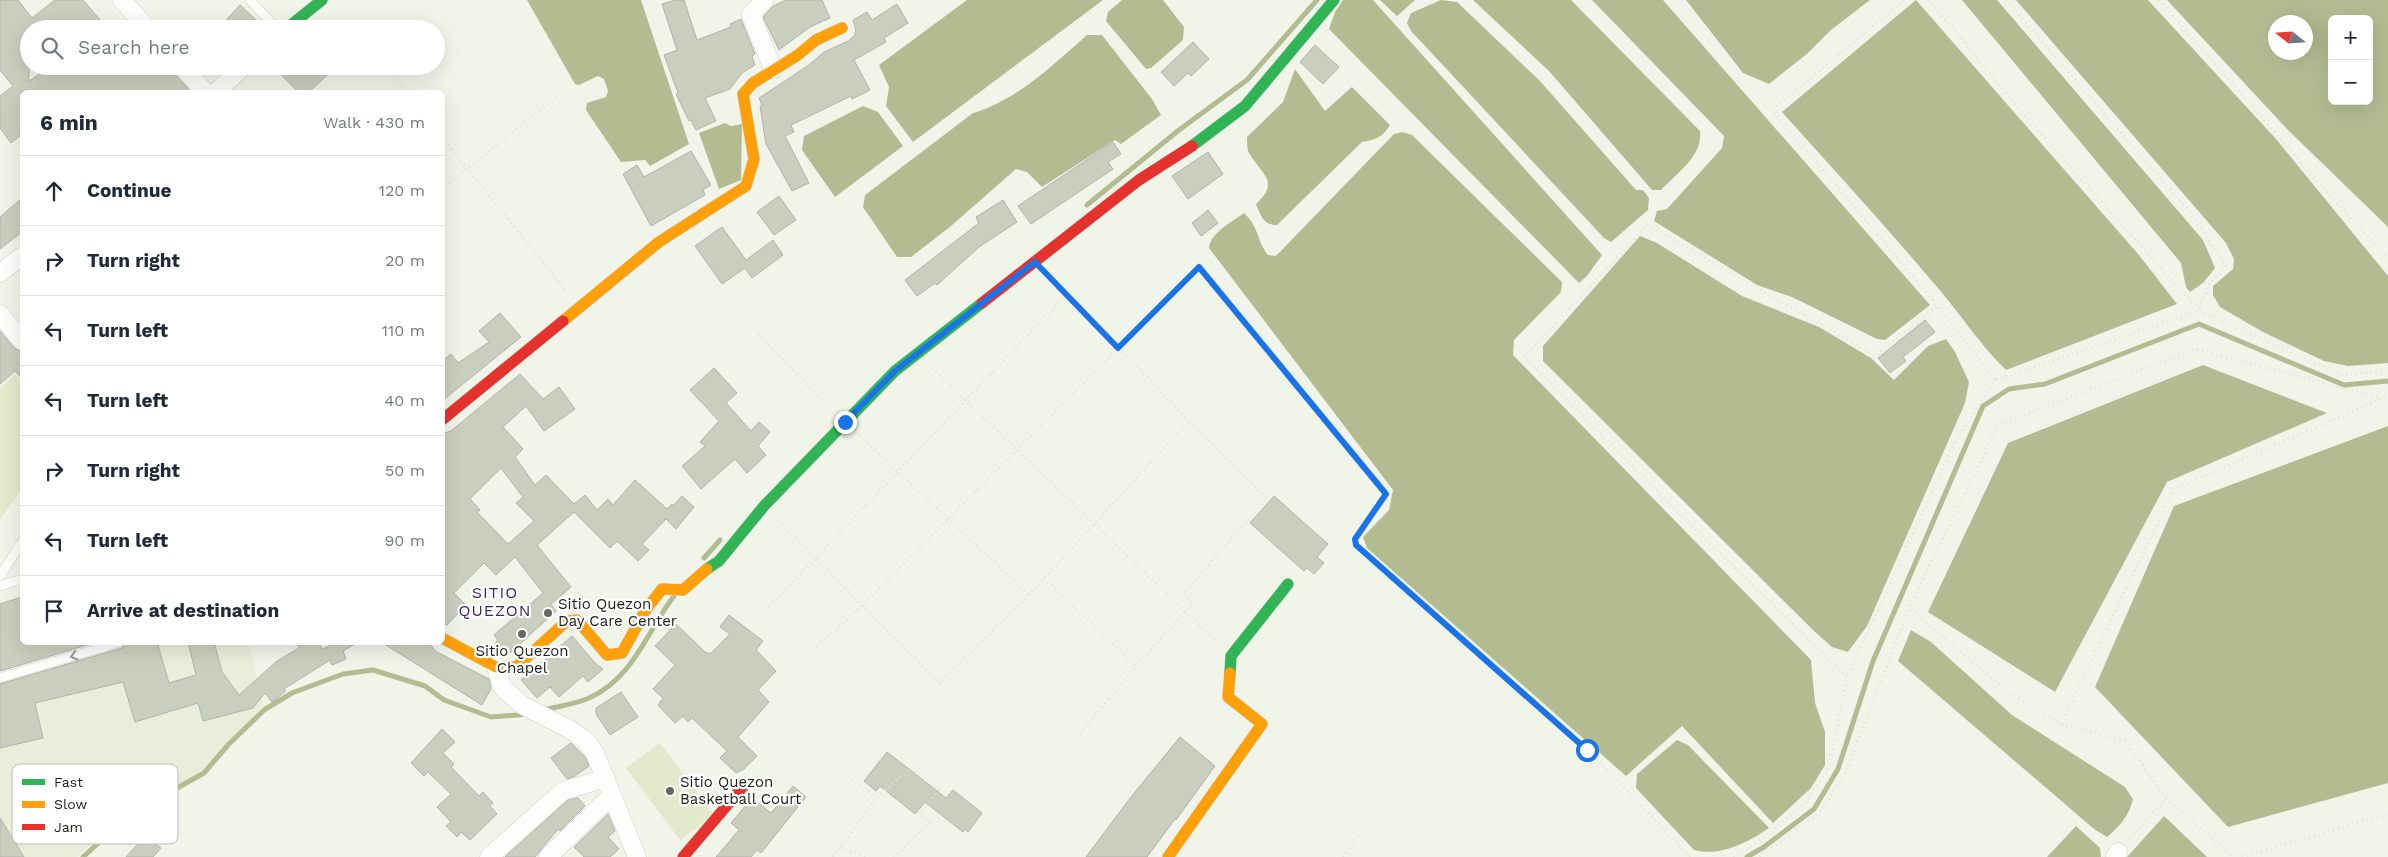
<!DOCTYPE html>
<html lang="en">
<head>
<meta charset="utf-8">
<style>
  body { margin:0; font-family:"Work Sans",sans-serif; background:#f6f6f7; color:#1f2937 }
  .controls { position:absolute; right:15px; top:15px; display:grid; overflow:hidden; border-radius:8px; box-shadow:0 5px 20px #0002 }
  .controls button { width:45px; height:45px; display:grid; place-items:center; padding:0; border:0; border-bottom:1px solid #e0e1e3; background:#fff; color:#1f2937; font:25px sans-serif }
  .compass { position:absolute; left:2268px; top:15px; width:45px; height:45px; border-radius:50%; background:#fff; box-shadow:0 5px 20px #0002; rotate:287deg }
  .stop { position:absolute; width:15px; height:15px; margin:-11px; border:4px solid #1a73e8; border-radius:50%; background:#fff }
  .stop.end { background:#1a73e8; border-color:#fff; box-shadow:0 1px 5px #0008 }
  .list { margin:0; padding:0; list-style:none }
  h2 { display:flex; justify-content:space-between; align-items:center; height:65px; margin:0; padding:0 20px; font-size:21px }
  h2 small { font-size:16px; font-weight:400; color:#747a83 }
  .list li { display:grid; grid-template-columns:32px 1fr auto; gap:15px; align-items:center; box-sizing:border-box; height:70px; padding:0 20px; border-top:1px solid #e0e1e3 }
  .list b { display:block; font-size:19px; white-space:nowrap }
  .list em { font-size:16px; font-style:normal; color:#747a83 }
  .icon { flex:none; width:28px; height:28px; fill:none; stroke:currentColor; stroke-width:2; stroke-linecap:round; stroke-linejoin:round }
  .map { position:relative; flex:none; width:2388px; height:857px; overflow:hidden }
  .search { position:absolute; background:#fff; box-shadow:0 5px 20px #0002; left:20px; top:20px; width:425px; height:55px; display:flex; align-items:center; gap:12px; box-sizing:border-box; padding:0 18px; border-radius:28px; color:#747a83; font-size:19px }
  .panel { position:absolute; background:#fff; box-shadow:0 5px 20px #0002; left:20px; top:90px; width:425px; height:555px; border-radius:8px }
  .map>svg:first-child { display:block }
  .built { fill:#e9edd9 }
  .green { fill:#e3eacc }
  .water { fill:#b3bc91; fill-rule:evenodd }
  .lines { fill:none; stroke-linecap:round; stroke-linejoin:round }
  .stream { stroke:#b3bc91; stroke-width:5 }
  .building { fill:#cacebe; stroke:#b1b3ab; fill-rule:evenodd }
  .lane-casing { stroke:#ced1c8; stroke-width:10 }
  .street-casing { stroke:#ced1c8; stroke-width:19 }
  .fast-casing { stroke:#ced1c8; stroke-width:12 }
  .slow-casing { stroke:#ced1c8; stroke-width:12 }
  .jam-casing { stroke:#ced1c8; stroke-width:12 }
  .path { stroke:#e2e2df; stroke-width:3; stroke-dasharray:1 4; stroke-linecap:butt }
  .lane { stroke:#fdfdfc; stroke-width:9 }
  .street { stroke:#fdfdfc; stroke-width:18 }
  .fast { stroke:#30b455; stroke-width:11 }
  .slow { stroke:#ff9f0a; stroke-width:11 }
  .jam { stroke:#e5322d; stroke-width:11 }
  .oneway { stroke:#989995 }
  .route { stroke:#1a73e8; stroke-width:6 }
  .poi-dot { fill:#676960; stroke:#fff; stroke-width:2 }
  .labels { text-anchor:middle; stroke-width:4.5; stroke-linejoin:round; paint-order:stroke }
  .poi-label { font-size:15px; fill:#1c1e17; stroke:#fff; text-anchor:start }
  .neighbourhood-label { font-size:16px; letter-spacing:1px; fill:#3d2762; stroke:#fff }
  .key { fill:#fff; stroke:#bbbcb9; stroke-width:1 }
  .key-label { font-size:14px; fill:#1c1e17 }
</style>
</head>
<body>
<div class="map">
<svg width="2388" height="857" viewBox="0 0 2388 857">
  <rect width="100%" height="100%" fill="#f1f4e9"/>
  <path class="built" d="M139,643H249L263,705L203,770L149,805L118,819L77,857H0V683Z"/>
  <path class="green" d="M15,374L22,382V488L0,520V389Z
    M660,743L714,815L680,840L626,768Z"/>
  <path class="water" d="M527,0H641L689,144L650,166L645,160L621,162L586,110L587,103L606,97L608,91L604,79L598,76L579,85L575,84Z
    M967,0H1103L913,142L886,106L889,87L879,65Z
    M1122,0H1163L1184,27L1183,40L1151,68L1146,69L1106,21L1108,12Z
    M1343,0H1373L1602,255L1587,276L1579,283L1329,29L1335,12Z
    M1380,0H1415L1397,16Z
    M1441,0L1457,2L1540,81L1636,190H1643L1649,198L1648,210L1611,242L1604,238L1411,31L1407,23L1411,13Z
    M1473,0H1571L1700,131C1703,156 1677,173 1661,190H1652L1549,71Z
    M1592,0H1663L1930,305L1885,340L1877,339L1792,297L1757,285L1654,221L1657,211L1667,209L1722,148L1724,136Z
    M1686,0H1870L1831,30L1808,53L1769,84L1743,73Z
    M1916,0L2139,255L2177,304L2006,370C1978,343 1957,309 1931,280C1883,223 1832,168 1782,112Z
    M1962,0H1997L2203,240L2215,268L2203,283L2190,292L2186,287L2181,263Z
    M2016,0H2148L2276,139L2388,276V363L2348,366L2324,361L2263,332L2220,307L2213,295V286L2233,269L2234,259L2226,243Z
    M2167,0H2388V227L2288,130ZM2332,19H2369V101H2332ZM2276,22H2306V52H2276Z
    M1087,35H1102L1152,99L1161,115L1121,144L1115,140L1042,187L1027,172L1016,169L951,226L911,257H897L863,207L865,195L973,113C1017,100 1053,65 1087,35Z
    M1295,69L1325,111L1352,87L1390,125C1383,137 1375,140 1362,142L1277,225C1263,225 1261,216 1256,204C1281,181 1261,174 1249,153C1247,149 1247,142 1247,137L1283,102Z
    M863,106L878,112L903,146L835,197L802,150L804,136Z
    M725,123L731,126L742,124L741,180L719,189L699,133Z
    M1402,132L1412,135L1562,282L1561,292L1514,340L1513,355L1811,660L1815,703L1825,732V765L1811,788L1773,823L1682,726L1626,776L1367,548L1363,537L1389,510L1393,490L1209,248C1210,233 1232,222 1244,213C1260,228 1256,240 1268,255L1276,256L1394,134Z
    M1640,236L1657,243L1742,296L1819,327L1871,358L1894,380L1928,346L1946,339L1955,352L1969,382L1965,403L1867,626L1848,652L1832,647L1814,631L1543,361V346Z
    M2203,365L2327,413L2167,482L2055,692L1928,612L2008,443Z
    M2388,426V783L2228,827L2095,687L2174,506Z
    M1911,630L1931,642L2012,715L2125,787L2133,799C2129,816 2120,826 2107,837L2094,829L1898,661Z
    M1677,740L1688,745L1769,828C1747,843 1720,857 1694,850L1636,788L1637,774Z
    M2164,816L2207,857H2127Z
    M2076,826L2100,848L2101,857H2047Z"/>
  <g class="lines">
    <path class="stream" d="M1087,205L1179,130L1247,80L1317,0
      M704,558L720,540
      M544,710C559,706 576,704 589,698C633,679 647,631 674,596
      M83,857L119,824L151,809L179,787L204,773L228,745L264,710L292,693L343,674L373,670L425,686L444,700L491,717L529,714
      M1747,857L1764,847L1814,809L1838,769L1873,661L1983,406L2009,389L2045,384L2199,324L2344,385L2388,381"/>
  </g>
  <path class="building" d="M0,0H18L32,18L55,0H83L101,21L92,29H29V81L52,66H172L174,73L191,92H22V134L11,143L0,128V96L13,86L0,70Z
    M675,0H684L697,40L731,27L730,24L741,19L755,54L752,56L755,65L742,73L730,89L705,98L716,121L696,130L691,120L689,121L676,94L678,93L664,55L677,50L662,4Z
    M786,0H822L830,18L810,27L779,50L763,17L773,6Z
    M897,4L908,23L884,38L886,42L854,60L870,90L852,99L851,96L791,125L794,132L785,136L809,183L792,191L766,144L760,106L762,105L759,98L806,67L824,52L848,41L854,36L856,30L853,20L867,12L872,20Z
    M240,5L256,20L265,29H218Z
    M1193,42L1209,59L1191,76L1188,73L1174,86L1161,72Z
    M1315,45L1339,67L1323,84L1300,62Z
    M273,66H337L309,92H298Z
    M1113,142L1121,154L1108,162L1113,169L1031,224L1018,206Z
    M691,151L711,185L703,190L705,195L651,226L623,174L637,165L644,177Z
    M1208,152L1223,174L1188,199L1172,176Z
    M779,196L796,220L774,235L757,212Z
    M22,198V232L0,249V217Z
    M1003,200L1017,222L979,247L937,285L935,283L917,296L905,280L979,223L976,217Z
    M1208,210L1218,223L1201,236L1192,223Z
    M722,227L746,260L773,240L783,255L752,278L745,268L722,284L695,246Z
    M500,313L521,337L442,401V361L451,354L458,363L489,342L479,331Z
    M1925,320L1935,332L1903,357L1906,361L1890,373L1878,358Z
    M0,331L14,348L22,351V378L15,371L0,384Z
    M714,368L737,393L726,403L751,431L759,422L770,432L758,446L766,455L747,473L735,459L701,489L682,466L705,446L700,442L719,421L690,390Z
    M520,374L543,399L559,387L575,409L544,431L526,406L503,427L523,449L515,457L535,485L546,475L574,504L585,495L597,510L608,499L613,505L635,480L667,509L672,504L673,506L682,496L694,507L676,529L666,519L642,544L649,550L638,561L617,541L610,548L574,512L537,545L571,587L551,604L556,611L510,653H500L495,648V643L498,640L494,635L543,593L515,557L496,575L484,563L454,593L466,605L447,625L442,624V434L451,431ZM501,468L523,497L516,503L534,521L508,544L477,512L480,510L470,499Z
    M1274,496L1328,544L1317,557L1324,563L1314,574L1307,568L1304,571L1250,523Z
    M22,597V642H97L0,671V604Z
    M729,615L763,641L756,650L776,671L758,690L769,702L738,737L757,756L744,769L736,773L720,758L727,751L692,718L688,722L683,716L675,723L658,705L663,698L653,689L675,665L655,646L676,624L705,652L710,654L730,634L720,627Z
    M572,636L596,664L603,669L588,682L583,676L559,697L550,687L537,698L521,680Z
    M126,642H157L169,683L196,675L188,642H214L222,672L239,695L277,661L299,648L296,642H319L322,649L339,642L357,643L343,651L346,659L332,665L330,660L284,689L286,691L272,702L265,693L253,708L203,721L198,703L135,722L123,682L35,703L43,738L0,748V684L122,648Z
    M381,642H429L435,651L489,679L491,689L482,705Z
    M621,692L638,717L610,735L596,714V708Z
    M442,729L455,742L443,753L454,764L451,767L479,796L483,792L493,803L490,806L497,814L470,840L461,832L457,837L446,826L451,822L437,807L451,794L428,772L424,776L411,763Z
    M1180,737L1215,766L1176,820L1175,819L1147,857H1086L1131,797Z
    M571,743L585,757L589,766L575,776L567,779L551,758Z
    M887,752L946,798L953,790L982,813L968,832L965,829L963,832L925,802L915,814L880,786L876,791L864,781Z
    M793,786L806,797L761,853L757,850L751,857H716L739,830L731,823L752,798L771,813Z
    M578,798L585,806L560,831L558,829L535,857H505L568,800Z
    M608,814L615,831L608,837L619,849L610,857H584L574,847Z
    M0,818L24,857H0Z
    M146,835L161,848L153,857H126Z"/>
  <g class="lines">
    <g class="lane-casing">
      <path id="lane" d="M250,0L277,29
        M0,576L22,542
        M0,586L22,579
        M0,678L120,642"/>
    </g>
    <g class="street-casing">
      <path id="street" d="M122,0L148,29
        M764,0L751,15L773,69
        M182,66L205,92
        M216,92L244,66
        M0,273L22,256
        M0,314L22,341
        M496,667L502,687L522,705L569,729L584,739L594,751L637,857
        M489,857L563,791L606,778
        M548,857L612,795
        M2115,857L2118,852"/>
    </g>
    <g class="fast-casing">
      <path id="fast" d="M286,29L322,0
        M1192,146L1245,106L1334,0
        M707,569L719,561L764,506L895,371L982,303
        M1230,673L1231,656L1288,584"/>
    </g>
    <g class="slow-casing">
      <path id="slow" d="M563,321L659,242L746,186L754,159L743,94L753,83L798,55L816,40L842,28
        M442,638L496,667H516L567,621L577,620L607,655L622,653L645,611L662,589L683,590L707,569
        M1168,857L1262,724L1228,697L1230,673"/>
    </g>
    <g class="jam-casing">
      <path id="jam" d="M982,303L1139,180L1192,146
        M442,420L563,321
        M683,857L746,783"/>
    </g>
    <path class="path" d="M1904,0L1772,110L1938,306
      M1929,0L2025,116L2199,311L1995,380
      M2006,0L2189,211L2226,266L2207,287L2199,311L2345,376L2388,369
      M2159,0L2325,190L2388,258
      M391,73L407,92
      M442,137L567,292
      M442,189L563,92
      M1050,276L1189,421
      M758,334L823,401
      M932,368L1216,641
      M860,436L1029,595
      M778,520L939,683L943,685
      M1044,578L1136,666L1079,735
      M769,607L1067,294
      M813,650L863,605L1199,267L1386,494L1355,539L1356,545L1587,749L1690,857
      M939,683L1029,595L1189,421L1267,498L1183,594L1193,603L1136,666
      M2061,724L2174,489L2388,396
      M2166,798L2125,741L2061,724L2008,692L1909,608L1998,425L2196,349L2381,398
      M874,801L910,768L939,790L919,814L930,822L894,857
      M2130,839L2166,798L2233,857
      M841,847L867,857
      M833,857L874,801L871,794L849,778
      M1343,857L1360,833
      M1734,857L1766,836L1804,804L1828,770L1847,677L1682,516L1524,357L1648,225L1875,356L1938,306L1995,380L1954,444L1847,677
      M1760,857L1819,813L1846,772L1909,608
      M2242,857L2388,814"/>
    <use href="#lane" class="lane"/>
    <use href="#street" class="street"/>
    <use href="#fast" class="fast"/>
    <use href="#slow" class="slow"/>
    <use href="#jam" class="jam"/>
  </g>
  <defs><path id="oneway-chevron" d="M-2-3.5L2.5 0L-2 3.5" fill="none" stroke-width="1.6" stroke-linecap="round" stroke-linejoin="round" transform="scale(1.25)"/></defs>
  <use class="oneway" href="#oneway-chevron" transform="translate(74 656) rotate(164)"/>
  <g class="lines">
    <path class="route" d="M845,422L895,371L1035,262L1118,348L1199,267L1386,494L1355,539L1356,545L1587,750"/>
  </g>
  <g class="poi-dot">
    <circle cx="548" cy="613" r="5"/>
    <circle cx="522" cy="634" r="5"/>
    <circle cx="670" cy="791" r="5"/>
  </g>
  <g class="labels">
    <g class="poi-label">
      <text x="558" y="609">Sitio Quezon<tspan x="558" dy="17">Day Care Center</tspan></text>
      <text x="522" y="656" text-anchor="middle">Sitio Quezon<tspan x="522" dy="17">Chapel</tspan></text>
      <text x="680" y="787">Sitio Quezon<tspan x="680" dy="17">Basketball Court</tspan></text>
    </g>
    <g class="neighbourhood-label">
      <text x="495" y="598">SITIO<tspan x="495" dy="18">QUEZON</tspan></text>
    </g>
  </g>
  <rect x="12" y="764" width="166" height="80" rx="8" class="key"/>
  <rect x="22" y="779" width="23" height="6" fill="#30b455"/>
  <rect x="22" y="801" width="23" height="7" fill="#ff9f0a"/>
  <rect x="22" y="824" width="23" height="6" fill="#e5322d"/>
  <g class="key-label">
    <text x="54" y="787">Fast</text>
    <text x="54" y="809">Slow</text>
    <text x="54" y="832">Jam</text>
  </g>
</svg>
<div class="controls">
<button>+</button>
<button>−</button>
</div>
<svg class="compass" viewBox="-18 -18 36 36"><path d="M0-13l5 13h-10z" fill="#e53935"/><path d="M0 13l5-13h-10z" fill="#747a83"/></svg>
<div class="stop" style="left:1587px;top:750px"></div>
<div class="stop end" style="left:845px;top:422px"></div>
<div class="search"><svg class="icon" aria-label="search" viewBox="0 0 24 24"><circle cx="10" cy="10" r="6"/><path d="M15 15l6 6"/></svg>Search here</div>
<section class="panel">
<h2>6 min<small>Walk · 430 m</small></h2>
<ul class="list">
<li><svg class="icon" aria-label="ahead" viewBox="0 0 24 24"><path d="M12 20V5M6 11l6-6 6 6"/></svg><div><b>Continue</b></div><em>120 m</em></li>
<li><svg class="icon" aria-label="right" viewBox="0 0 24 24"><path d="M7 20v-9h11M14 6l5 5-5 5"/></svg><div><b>Turn right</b></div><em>20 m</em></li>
<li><svg class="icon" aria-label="left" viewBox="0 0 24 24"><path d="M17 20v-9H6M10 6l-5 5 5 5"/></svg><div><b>Turn left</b></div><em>110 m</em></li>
<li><svg class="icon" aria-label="left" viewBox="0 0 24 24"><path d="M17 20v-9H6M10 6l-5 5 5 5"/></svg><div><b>Turn left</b></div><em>40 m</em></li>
<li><svg class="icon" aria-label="right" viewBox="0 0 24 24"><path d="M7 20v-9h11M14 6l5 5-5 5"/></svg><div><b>Turn right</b></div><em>50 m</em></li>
<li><svg class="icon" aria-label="left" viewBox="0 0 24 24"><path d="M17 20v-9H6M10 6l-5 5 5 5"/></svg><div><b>Turn left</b></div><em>90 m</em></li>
<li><svg class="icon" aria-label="arrive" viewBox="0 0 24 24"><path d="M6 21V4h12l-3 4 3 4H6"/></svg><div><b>Arrive at destination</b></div></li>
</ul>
</section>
</div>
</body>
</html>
